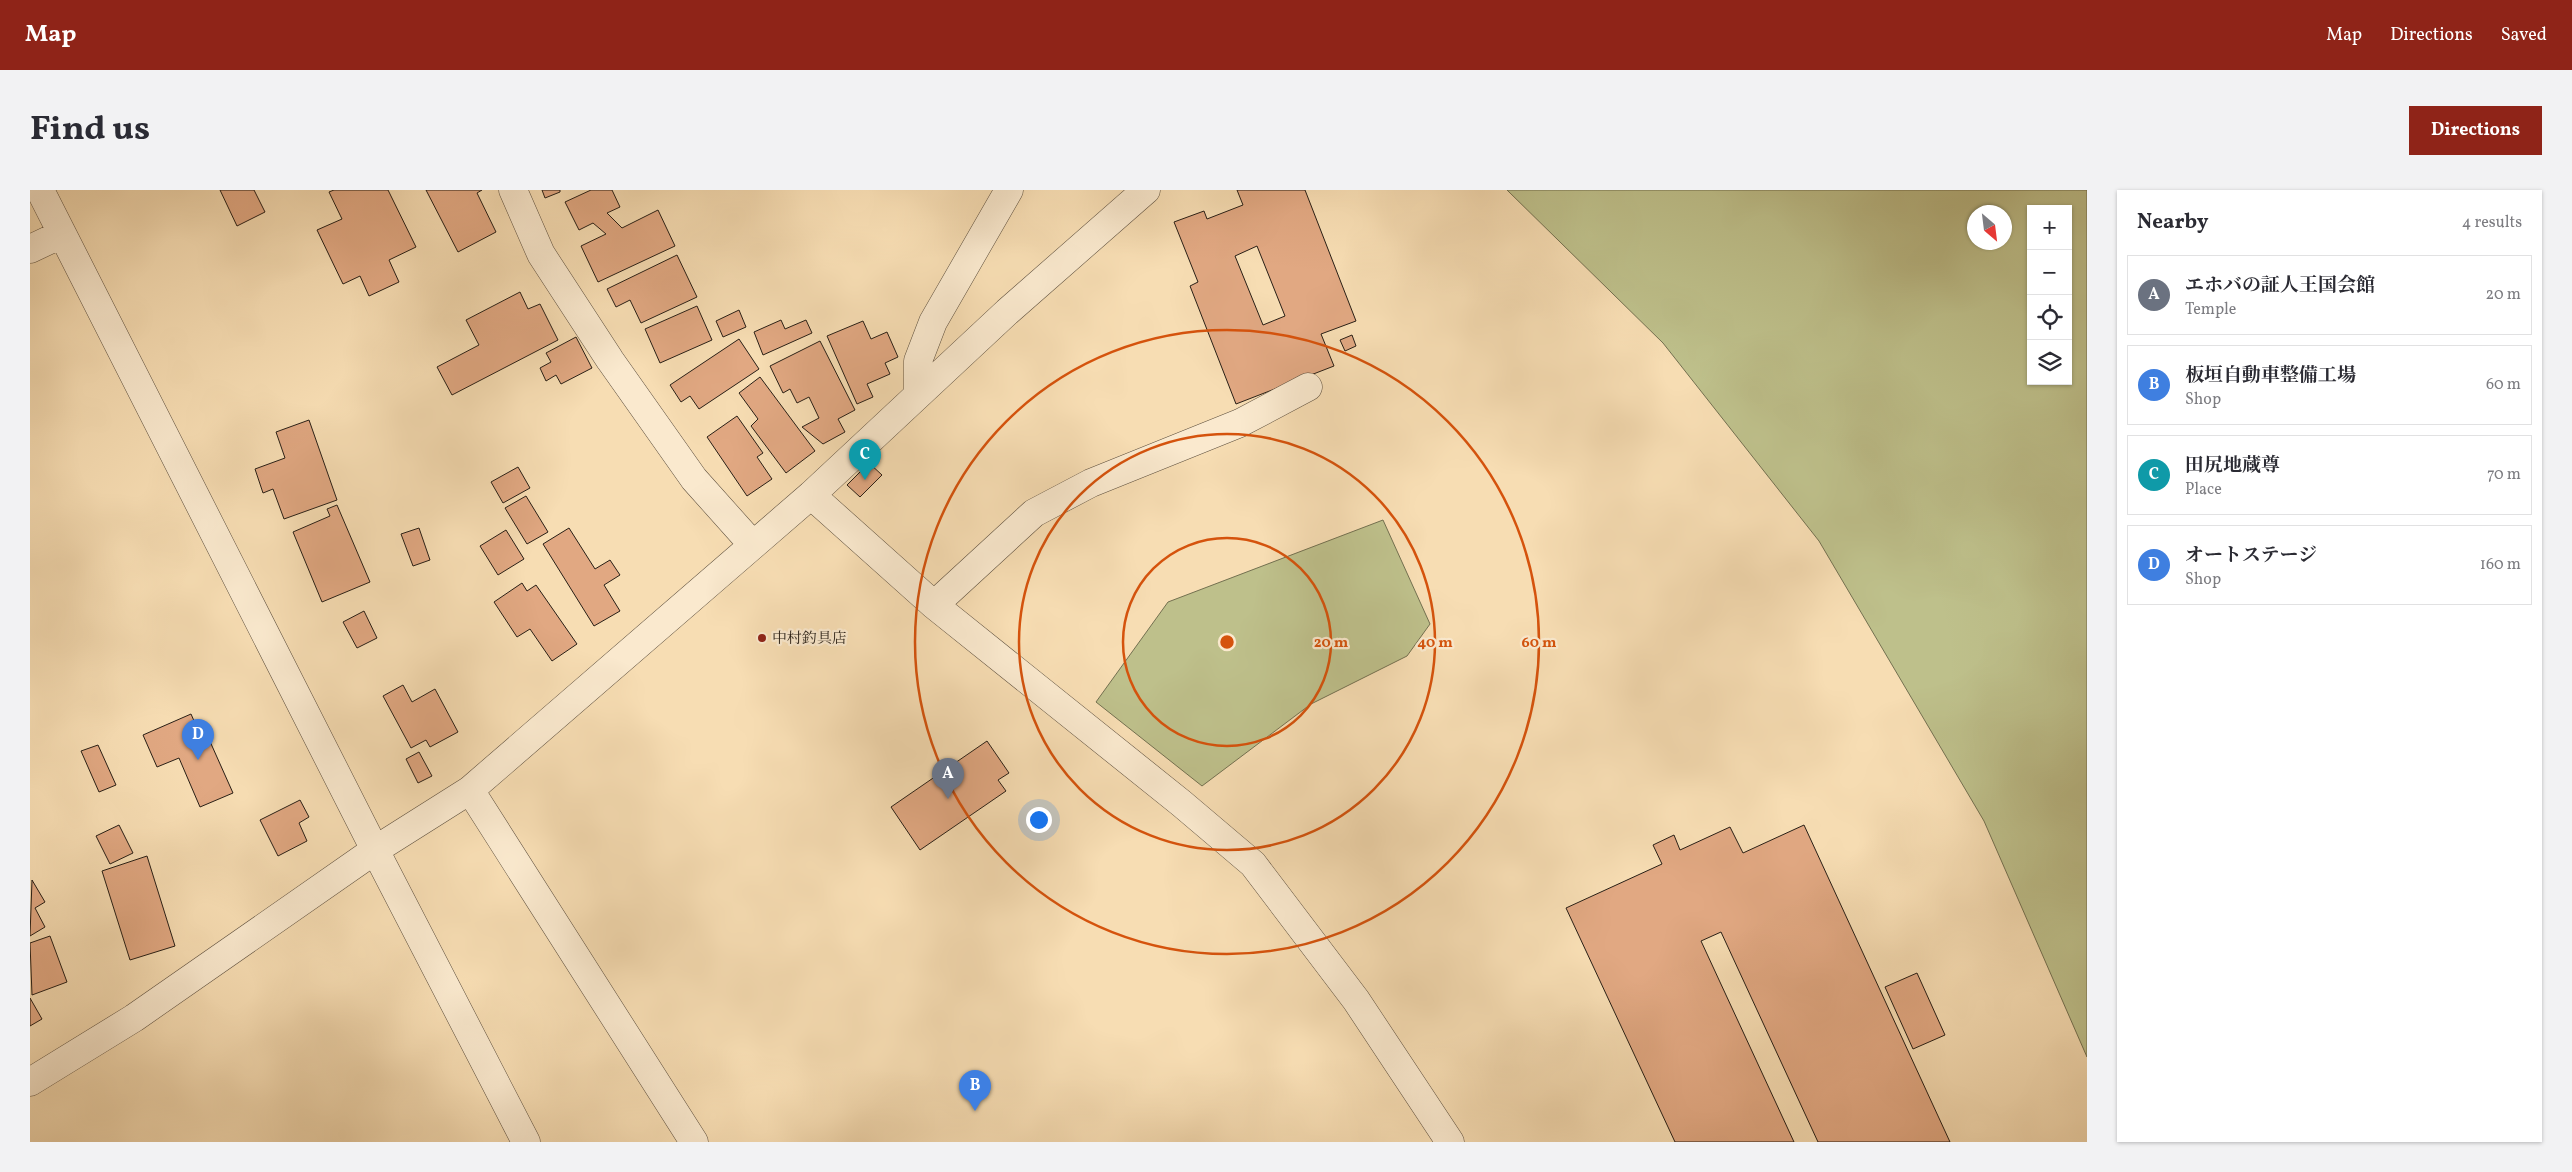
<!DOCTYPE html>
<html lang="en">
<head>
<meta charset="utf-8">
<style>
  body { margin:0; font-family:Vollkorn,"Noto Serif JP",serif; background:#f2f2f3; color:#2b2b33 }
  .controls { position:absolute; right:15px; top:15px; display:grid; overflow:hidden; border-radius:0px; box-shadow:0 1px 4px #0004 }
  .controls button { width:45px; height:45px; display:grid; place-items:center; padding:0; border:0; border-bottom:1px solid #e1e1e2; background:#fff; color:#2b2b33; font:25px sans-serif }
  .compass { position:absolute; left:1937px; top:15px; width:45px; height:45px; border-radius:50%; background:#fff; box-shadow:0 1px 4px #0004; rotate:152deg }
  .you { position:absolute; left:1008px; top:629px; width:18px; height:18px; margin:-12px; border:4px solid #fff; border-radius:50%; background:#1a73e8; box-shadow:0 0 0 8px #1a73e833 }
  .badge { display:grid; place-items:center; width:32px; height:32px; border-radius:50%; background:#8f2418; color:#fff; font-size:16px; font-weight:700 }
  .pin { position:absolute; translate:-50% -41px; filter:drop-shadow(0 1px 2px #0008) }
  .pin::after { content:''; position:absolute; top:26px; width:18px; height:15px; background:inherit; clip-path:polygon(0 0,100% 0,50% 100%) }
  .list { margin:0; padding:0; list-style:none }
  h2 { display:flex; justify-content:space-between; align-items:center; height:65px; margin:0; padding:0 20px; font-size:21px }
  h2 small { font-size:16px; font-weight:400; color:#7c7c81 }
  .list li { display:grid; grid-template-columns:32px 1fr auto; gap:15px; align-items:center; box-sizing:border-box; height:80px; margin:0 10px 10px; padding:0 10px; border:1px solid #e1e1e2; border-radius:0px }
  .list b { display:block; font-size:19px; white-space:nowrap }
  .list p { margin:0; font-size:16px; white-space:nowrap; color:#7c7c81 }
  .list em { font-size:16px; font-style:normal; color:#7c7c81 }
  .icon { flex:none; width:28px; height:28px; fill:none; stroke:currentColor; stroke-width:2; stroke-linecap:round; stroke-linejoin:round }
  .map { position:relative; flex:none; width:2057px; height:952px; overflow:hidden; border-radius:0px }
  header { display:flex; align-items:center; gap:30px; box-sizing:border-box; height:70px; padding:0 25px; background:#8f2418; color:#fff }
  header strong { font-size:24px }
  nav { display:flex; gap:28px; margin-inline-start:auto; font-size:18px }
  .intro { display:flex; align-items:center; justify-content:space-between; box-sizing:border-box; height:120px; padding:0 30px }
  h1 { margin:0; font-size:35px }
  .button { padding:12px 22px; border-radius:0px; background:#8f2418; color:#fff; font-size:18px; font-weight:700 }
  main { display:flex; gap:30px; padding:0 30px }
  aside { flex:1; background:#fff; border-radius:0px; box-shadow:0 1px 4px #0004 }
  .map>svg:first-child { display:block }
  .green { fill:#bec08b; stroke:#737050; fill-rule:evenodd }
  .building { fill:#e1a882; stroke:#281f16; fill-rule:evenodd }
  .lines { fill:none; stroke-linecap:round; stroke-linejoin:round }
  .minor-casing { stroke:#5c4e3d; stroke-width:29 }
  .minor { stroke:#fae9ce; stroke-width:28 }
  .ring { fill:none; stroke:#d5530d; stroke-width:2.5 }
  .poi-dot { fill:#8f2418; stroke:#fae9ce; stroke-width:2 }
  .labels { text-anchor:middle; stroke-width:4.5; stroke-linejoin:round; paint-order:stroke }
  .poi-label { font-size:15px; fill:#281f16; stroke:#fae9ce; text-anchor:start }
  .centre { fill:#d5530d; stroke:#fae9ce; stroke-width:2.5 }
  .ring-label { font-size:15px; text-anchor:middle; font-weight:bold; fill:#d5530d; stroke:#fae9ce; stroke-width:4.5; stroke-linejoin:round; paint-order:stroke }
</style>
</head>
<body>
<header>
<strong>Map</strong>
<nav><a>Map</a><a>Directions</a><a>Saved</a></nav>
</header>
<div class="intro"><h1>Find us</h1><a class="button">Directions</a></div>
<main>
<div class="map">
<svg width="2057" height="952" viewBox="0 0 2057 952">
  <rect width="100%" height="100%" fill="#f7ddb3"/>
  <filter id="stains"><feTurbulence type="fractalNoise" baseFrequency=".004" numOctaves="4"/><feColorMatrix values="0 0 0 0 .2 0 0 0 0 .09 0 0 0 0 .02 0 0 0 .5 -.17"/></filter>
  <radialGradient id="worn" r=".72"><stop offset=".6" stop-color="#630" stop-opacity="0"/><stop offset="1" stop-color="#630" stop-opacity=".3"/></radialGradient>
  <path class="green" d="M1477,0H2057V867L1954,631L1789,351L1633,153ZM2001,19H2038V191H2001ZM1944,22H1974V52H1944Z
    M1353,330L1400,434L1377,466L1281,514L1172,596L1066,512L1138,412Z"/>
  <path class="building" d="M190,0H224L235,22L207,36Z
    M304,0H358L386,57L359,70L369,92L339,106L330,86L313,94L287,40L312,29L299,2Z
    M396,0H452L447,3L466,42L428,62Z
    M512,0H530V2L515,8Z
    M561,0H582L590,17L577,23L592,38L628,20L645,56L568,92L551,56L576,44L563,33L549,40L535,12Z
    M1207,0H1275L1326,131L1291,144L1304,176L1206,214L1160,96L1168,92L1144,32L1174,21L1177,29L1213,15ZM1227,56L1255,126L1233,135L1205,66Z
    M647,65L667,107L611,133L600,110L586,117L577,99Z
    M490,102L498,119L510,114L528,150L422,205L407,177L449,155L436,130Z
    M667,116L682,150L630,173L615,139Z
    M709,120L716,137L693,147L686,131Z
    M751,130L755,139L776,130L782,143L733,165L724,142Z
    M833,131L841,149L857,142L868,167L855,173L860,184L837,194L843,207L827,214L797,146Z
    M1322,145L1326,156L1315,161L1310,150Z
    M546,147L562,178L531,194L526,185L516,191L510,178L521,172L516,163Z
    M709,149L729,179L669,219L660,206L651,212L640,195Z
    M790,151L825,220L808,229L815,242L793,254L772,237L789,228L779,207L767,213L760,199L753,203L740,176Z
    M730,187L785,261L756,283L721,236L728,229L709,203Z
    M707,226L733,263L727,267L742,289L717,306L677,247Z
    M279,230L307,310L254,329L243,299L233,303L225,279L255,268L246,242Z
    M839,273L852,285L830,307L817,295Z
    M488,277L500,298L473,313L461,292Z
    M496,306L518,342L497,354L475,318Z
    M307,315L340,392L292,412L263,342L300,326L297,319Z
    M389,338L400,370L383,376L371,344Z
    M539,338L565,379L580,370L590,385L574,395L590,421L564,436L513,354Z
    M476,340L494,369L468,385L450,356Z
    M492,393L497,401L506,395L547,454L522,471L500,439L487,447L464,412Z
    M334,421L347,448L327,458L313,432Z
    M373,495L382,512L405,499L428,542L400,557L396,550L381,558L353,506Z
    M161,524L168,540L174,538L203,603L170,617L149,568L127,577L113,545Z
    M957,551L979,583L968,590L976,601L890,660L861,617Z
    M68,555L86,595L69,602L51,561Z
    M389,562L402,586L388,593L376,569Z
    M270,610L279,627L269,633L277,651L248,666L230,630Z
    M89,635L103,663L80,674L66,646Z
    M1774,635L1920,952H1788L1691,742L1671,751L1764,952H1645L1536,718L1632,674L1623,655L1644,645L1650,660L1700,637L1713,663Z
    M117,666L145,756L100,770L72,681Z
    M2,690L15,712L5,718L15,737L0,746Z
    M20,746L37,792L2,805L0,753Z
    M1887,783L1915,845L1883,859L1855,797Z
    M0,808L12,829L0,836Z"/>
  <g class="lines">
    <g class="minor-casing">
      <path id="minor" d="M10,0L345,660L496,952
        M483,0L511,64L580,170L664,289L723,355
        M0,59L32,44
        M888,205V171L903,132L979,0
        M781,305L904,415L1151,613L1223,674L1326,810L1420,952
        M904,415L1004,323L1061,293L1210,233L1278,197
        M440,600L664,952
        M0,892L104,828L345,660L440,600L781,305L977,122L1116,0"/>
    </g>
    <use href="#minor" class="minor"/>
  </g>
  <g class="ring">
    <circle cx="1197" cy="452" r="104"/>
    <circle cx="1197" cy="452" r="208"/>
    <circle cx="1197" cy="452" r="312"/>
  </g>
  <circle class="poi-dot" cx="732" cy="448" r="5"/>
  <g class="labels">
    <g class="poi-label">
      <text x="742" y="453">中村釣具店</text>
    </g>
  </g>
  <circle cx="1197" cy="452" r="8" class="centre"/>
  <g class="ring-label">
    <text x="1301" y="457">20 m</text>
    <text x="1405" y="457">40 m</text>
    <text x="1509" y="457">60 m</text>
  </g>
  <rect width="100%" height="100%" filter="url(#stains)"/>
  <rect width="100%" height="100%" fill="url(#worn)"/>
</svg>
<div class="controls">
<button>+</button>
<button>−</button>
<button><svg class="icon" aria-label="locate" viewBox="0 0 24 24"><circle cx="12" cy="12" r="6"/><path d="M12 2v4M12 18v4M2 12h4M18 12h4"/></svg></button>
<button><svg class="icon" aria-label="layers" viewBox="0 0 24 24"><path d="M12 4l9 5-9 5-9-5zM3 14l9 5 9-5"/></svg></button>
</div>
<svg class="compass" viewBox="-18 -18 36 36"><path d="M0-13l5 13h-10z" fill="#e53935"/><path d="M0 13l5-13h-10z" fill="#7c7c81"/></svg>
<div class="you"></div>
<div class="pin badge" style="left:918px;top:609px;background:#6b7280">A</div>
<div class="pin badge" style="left:945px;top:921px;background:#3f7fe0">B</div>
<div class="pin badge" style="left:835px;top:290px;background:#0f9aa8">C</div>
<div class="pin badge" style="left:168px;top:570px;background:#3f7fe0">D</div>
</div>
<aside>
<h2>Nearby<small>4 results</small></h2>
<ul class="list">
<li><span class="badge" style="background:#6b7280">A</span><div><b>エホバの証人王国会館</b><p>Temple</p></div><em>20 m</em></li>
<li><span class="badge" style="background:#3f7fe0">B</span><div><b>板垣自動車整備工場</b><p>Shop</p></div><em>60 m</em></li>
<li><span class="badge" style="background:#0f9aa8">C</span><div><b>田尻地蔵尊</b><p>Place</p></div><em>70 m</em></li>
<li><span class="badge" style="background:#3f7fe0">D</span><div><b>オートステージ</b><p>Shop</p></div><em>160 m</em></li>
</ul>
</aside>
</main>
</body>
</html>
